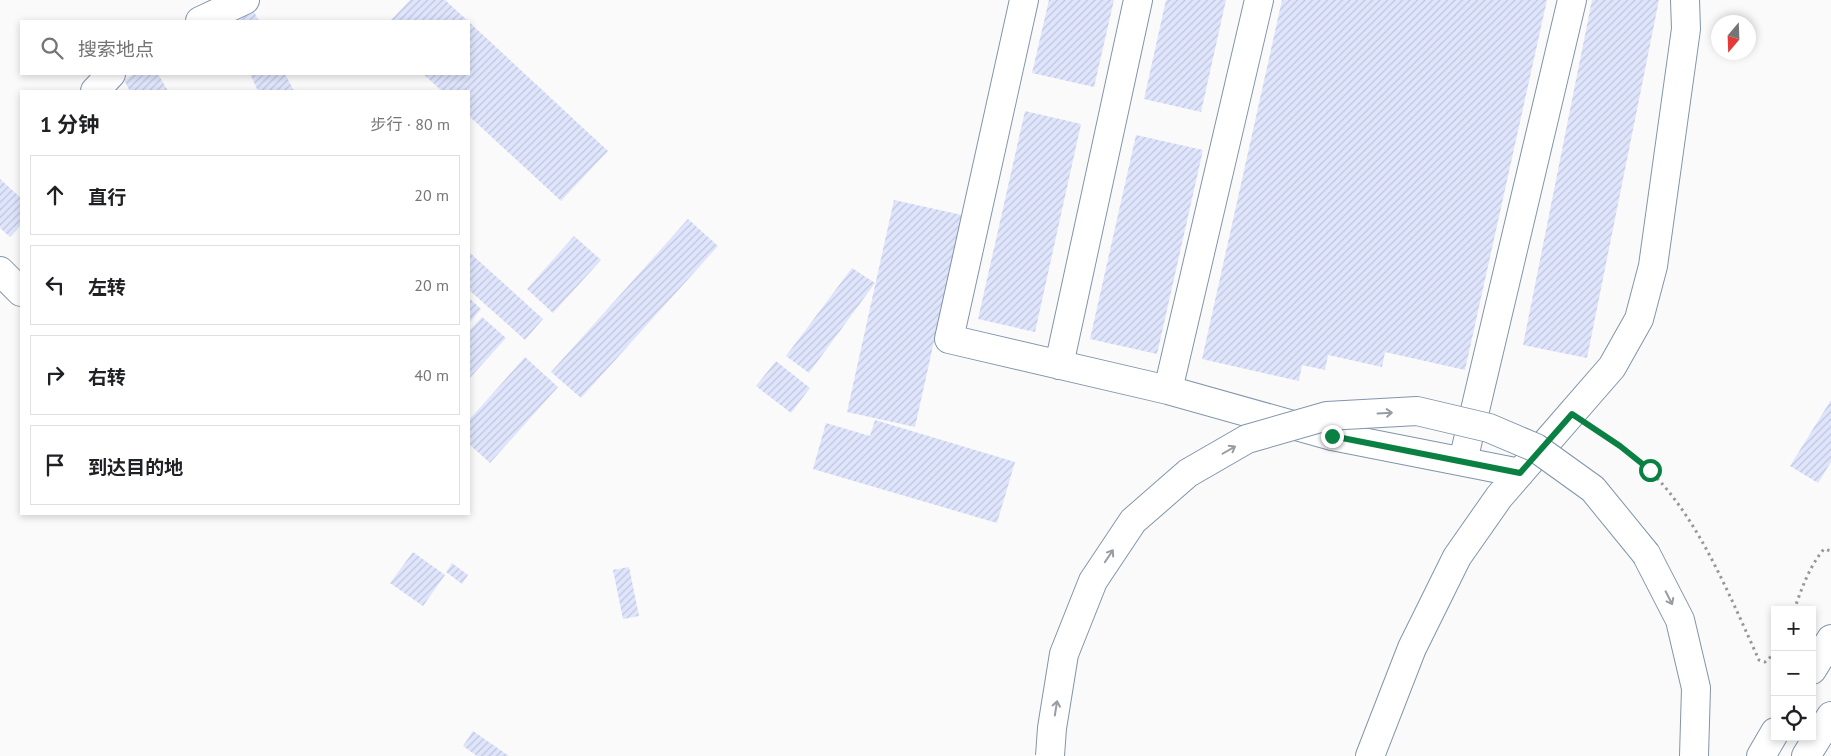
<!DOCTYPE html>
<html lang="zh">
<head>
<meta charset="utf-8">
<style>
  body { margin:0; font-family:"PT Sans","Noto Sans SC",sans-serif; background:#f6f6f6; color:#202124 }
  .controls { position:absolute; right:15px; bottom:15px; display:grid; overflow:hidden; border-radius:0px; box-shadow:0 2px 8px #0003 }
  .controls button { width:45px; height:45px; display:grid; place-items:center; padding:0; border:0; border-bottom:1px solid #e0e0e0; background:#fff; color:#202124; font:25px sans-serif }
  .compass { position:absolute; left:1711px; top:15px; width:45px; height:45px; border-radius:50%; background:#fff; box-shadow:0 2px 8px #0003; rotate:199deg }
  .stop { position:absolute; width:15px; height:15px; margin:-11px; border:4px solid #0b8043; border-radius:50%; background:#fff }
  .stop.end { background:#0b8043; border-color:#fff; box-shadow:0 1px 5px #0008 }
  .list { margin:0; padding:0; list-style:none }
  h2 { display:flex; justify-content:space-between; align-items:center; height:65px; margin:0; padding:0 20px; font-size:21px }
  h2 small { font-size:16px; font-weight:400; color:#757577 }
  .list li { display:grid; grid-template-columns:32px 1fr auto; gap:15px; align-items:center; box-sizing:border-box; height:80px; margin:0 10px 10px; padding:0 10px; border:1px solid #e0e0e0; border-radius:0px }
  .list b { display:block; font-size:19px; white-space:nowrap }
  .list em { font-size:16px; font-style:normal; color:#757577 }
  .icon { flex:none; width:28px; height:28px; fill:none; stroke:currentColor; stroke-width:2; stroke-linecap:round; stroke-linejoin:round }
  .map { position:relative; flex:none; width:1831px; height:756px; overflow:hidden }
  .search { position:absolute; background:#fff; box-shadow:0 2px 8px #0003; left:20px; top:20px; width:450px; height:55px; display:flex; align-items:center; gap:12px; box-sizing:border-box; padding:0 18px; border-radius:0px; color:#757577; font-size:19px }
  .panel { position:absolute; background:#fff; box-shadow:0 2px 8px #0003; left:20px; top:90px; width:450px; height:425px; border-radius:0px }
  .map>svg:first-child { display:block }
  .building { fill:url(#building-hatch) }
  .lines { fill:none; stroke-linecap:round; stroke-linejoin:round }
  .minor-casing { stroke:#8195aa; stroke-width:30 }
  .major-casing { stroke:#8195aa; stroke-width:30 }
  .path { stroke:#93989c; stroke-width:3; stroke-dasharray:2.5 4; stroke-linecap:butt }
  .minor { stroke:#fff; stroke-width:28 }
  .major { stroke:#fff; stroke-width:28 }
  .major-bridge-casing { stroke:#8195aa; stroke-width:30; stroke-linecap:butt }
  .major-bridge { stroke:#fff; stroke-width:28 }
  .oneway { stroke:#989da2 }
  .route { stroke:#0b8043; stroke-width:6 }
</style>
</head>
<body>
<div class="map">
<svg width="1831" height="756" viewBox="0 0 1831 756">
  <defs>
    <pattern id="building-hatch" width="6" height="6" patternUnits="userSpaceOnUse" patternTransform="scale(1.25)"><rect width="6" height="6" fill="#dfe5fc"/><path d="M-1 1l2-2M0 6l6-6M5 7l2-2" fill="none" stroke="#c0c5d9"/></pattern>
  </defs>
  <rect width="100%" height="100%" fill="#fafafa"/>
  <path class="building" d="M410,0H445L468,21H390Z
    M1049,0H1114L1094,87L1032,73Z
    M1166,0H1226L1201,112L1144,99Z
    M1282,0H1547L1465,370L1385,352L1382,367L1328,355L1325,370L1302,365L1299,381L1202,359Z
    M1592,0H1659L1587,358L1523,345Z
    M254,12L259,21H235Z
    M469,22L608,151L561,201L469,116V91H442L423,74H469Z
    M135,74H158L168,91H130L124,80Z
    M250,74H285L294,91H258Z
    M1025,111L1081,124L1035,332L978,319Z
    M1136,135L1203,150L1157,354L1090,339Z
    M0,179L21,198V225L10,237L0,228Z
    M894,200L962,215L915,427L847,412Z
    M688,219L718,246L581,398L551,372Z
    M574,236L601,260L553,313L527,289Z
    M469,252L543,319L525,340L469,290Z
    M852,268L875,283L809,373L786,356Z
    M469,298L481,309L469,323Z
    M482,317L506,338L469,379V331Z
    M525,357L558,387L490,463L469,444V420Z
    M776,361L810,388L791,413L756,386Z
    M1831,400V462L1818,483L1790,466Z
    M875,420L1015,462L997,523L813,469L826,423L870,436Z
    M413,552L445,575L423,606L390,583Z
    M452,563L468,575L462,584L446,572Z
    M629,567L639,616L623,619L613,570Z
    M473,731L509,756H477L463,746Z"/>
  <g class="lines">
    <g class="minor-casing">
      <path id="minor" d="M1024,0L949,339L1168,390L1332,436L1520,473
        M200,21L245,0
        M95,91L111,74
        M0,271L21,292
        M1059,365L1138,0
        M1168,390L1259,0
        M1463,461L1572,0
        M1812,670L1831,639
        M1370,756L1412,648L1457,557L1499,497L1612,367L1639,319L1653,266L1686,29L1685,0
        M1761,756L1775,732"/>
    </g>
    <g class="major-casing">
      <path id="major" d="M1646,554L1680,620L1696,688L1694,756
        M1806,756L1831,716"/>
    </g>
    <path class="path" d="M1596,430C1615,443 1635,456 1651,472C1699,519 1731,599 1759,660L1765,662L1775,653
      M1794,610C1802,588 1809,567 1824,549L1831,551"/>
    <use href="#minor" class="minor"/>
    <use href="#major" class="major"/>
    <g class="major-bridge-casing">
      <path id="major-bridge" d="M1050,756L1052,728L1064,654L1093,581L1133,521L1188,473L1247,439L1327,416L1417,411L1489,428L1536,448L1593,489L1646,554"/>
    </g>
    <use href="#major-bridge" class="major-bridge"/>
  </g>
  <defs><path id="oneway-shaft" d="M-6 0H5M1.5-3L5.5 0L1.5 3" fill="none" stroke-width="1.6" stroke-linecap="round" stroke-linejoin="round" transform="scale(1.25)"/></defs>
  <g class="oneway">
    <use href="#oneway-shaft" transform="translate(1385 413) rotate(-3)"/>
    <use href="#oneway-shaft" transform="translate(1229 450) rotate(-30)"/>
    <use href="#oneway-shaft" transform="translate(1109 556) rotate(-56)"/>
    <use href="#oneway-shaft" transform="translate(1669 598) rotate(63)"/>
    <use href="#oneway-shaft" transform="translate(1056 708) rotate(-81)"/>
  </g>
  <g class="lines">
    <path class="route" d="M1332,436L1520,473L1572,414L1620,446L1650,470"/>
  </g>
</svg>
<div class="controls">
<button>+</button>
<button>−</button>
<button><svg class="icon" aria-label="locate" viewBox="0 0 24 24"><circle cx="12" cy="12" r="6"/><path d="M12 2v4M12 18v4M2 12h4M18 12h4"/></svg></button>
</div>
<svg class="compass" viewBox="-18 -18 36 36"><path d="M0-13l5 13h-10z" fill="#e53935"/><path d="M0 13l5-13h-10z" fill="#757577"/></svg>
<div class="stop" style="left:1650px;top:470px"></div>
<div class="stop end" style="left:1332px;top:436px"></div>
<div class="search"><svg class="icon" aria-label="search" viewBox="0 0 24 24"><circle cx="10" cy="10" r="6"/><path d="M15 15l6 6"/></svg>搜索地点</div>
<section class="panel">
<h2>1 分钟<small>步行 · 80 m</small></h2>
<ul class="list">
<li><svg class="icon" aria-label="ahead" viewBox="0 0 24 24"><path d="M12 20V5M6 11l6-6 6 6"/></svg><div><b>直行</b></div><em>20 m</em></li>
<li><svg class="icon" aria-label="left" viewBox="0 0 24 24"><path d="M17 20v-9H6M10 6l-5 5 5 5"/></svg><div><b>左转</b></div><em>20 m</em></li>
<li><svg class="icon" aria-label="right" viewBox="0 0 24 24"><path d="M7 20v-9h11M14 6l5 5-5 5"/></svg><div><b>右转</b></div><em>40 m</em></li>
<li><svg class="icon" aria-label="arrive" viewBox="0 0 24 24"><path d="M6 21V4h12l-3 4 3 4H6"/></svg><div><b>到达目的地</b></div></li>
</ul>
</section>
</div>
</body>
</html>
